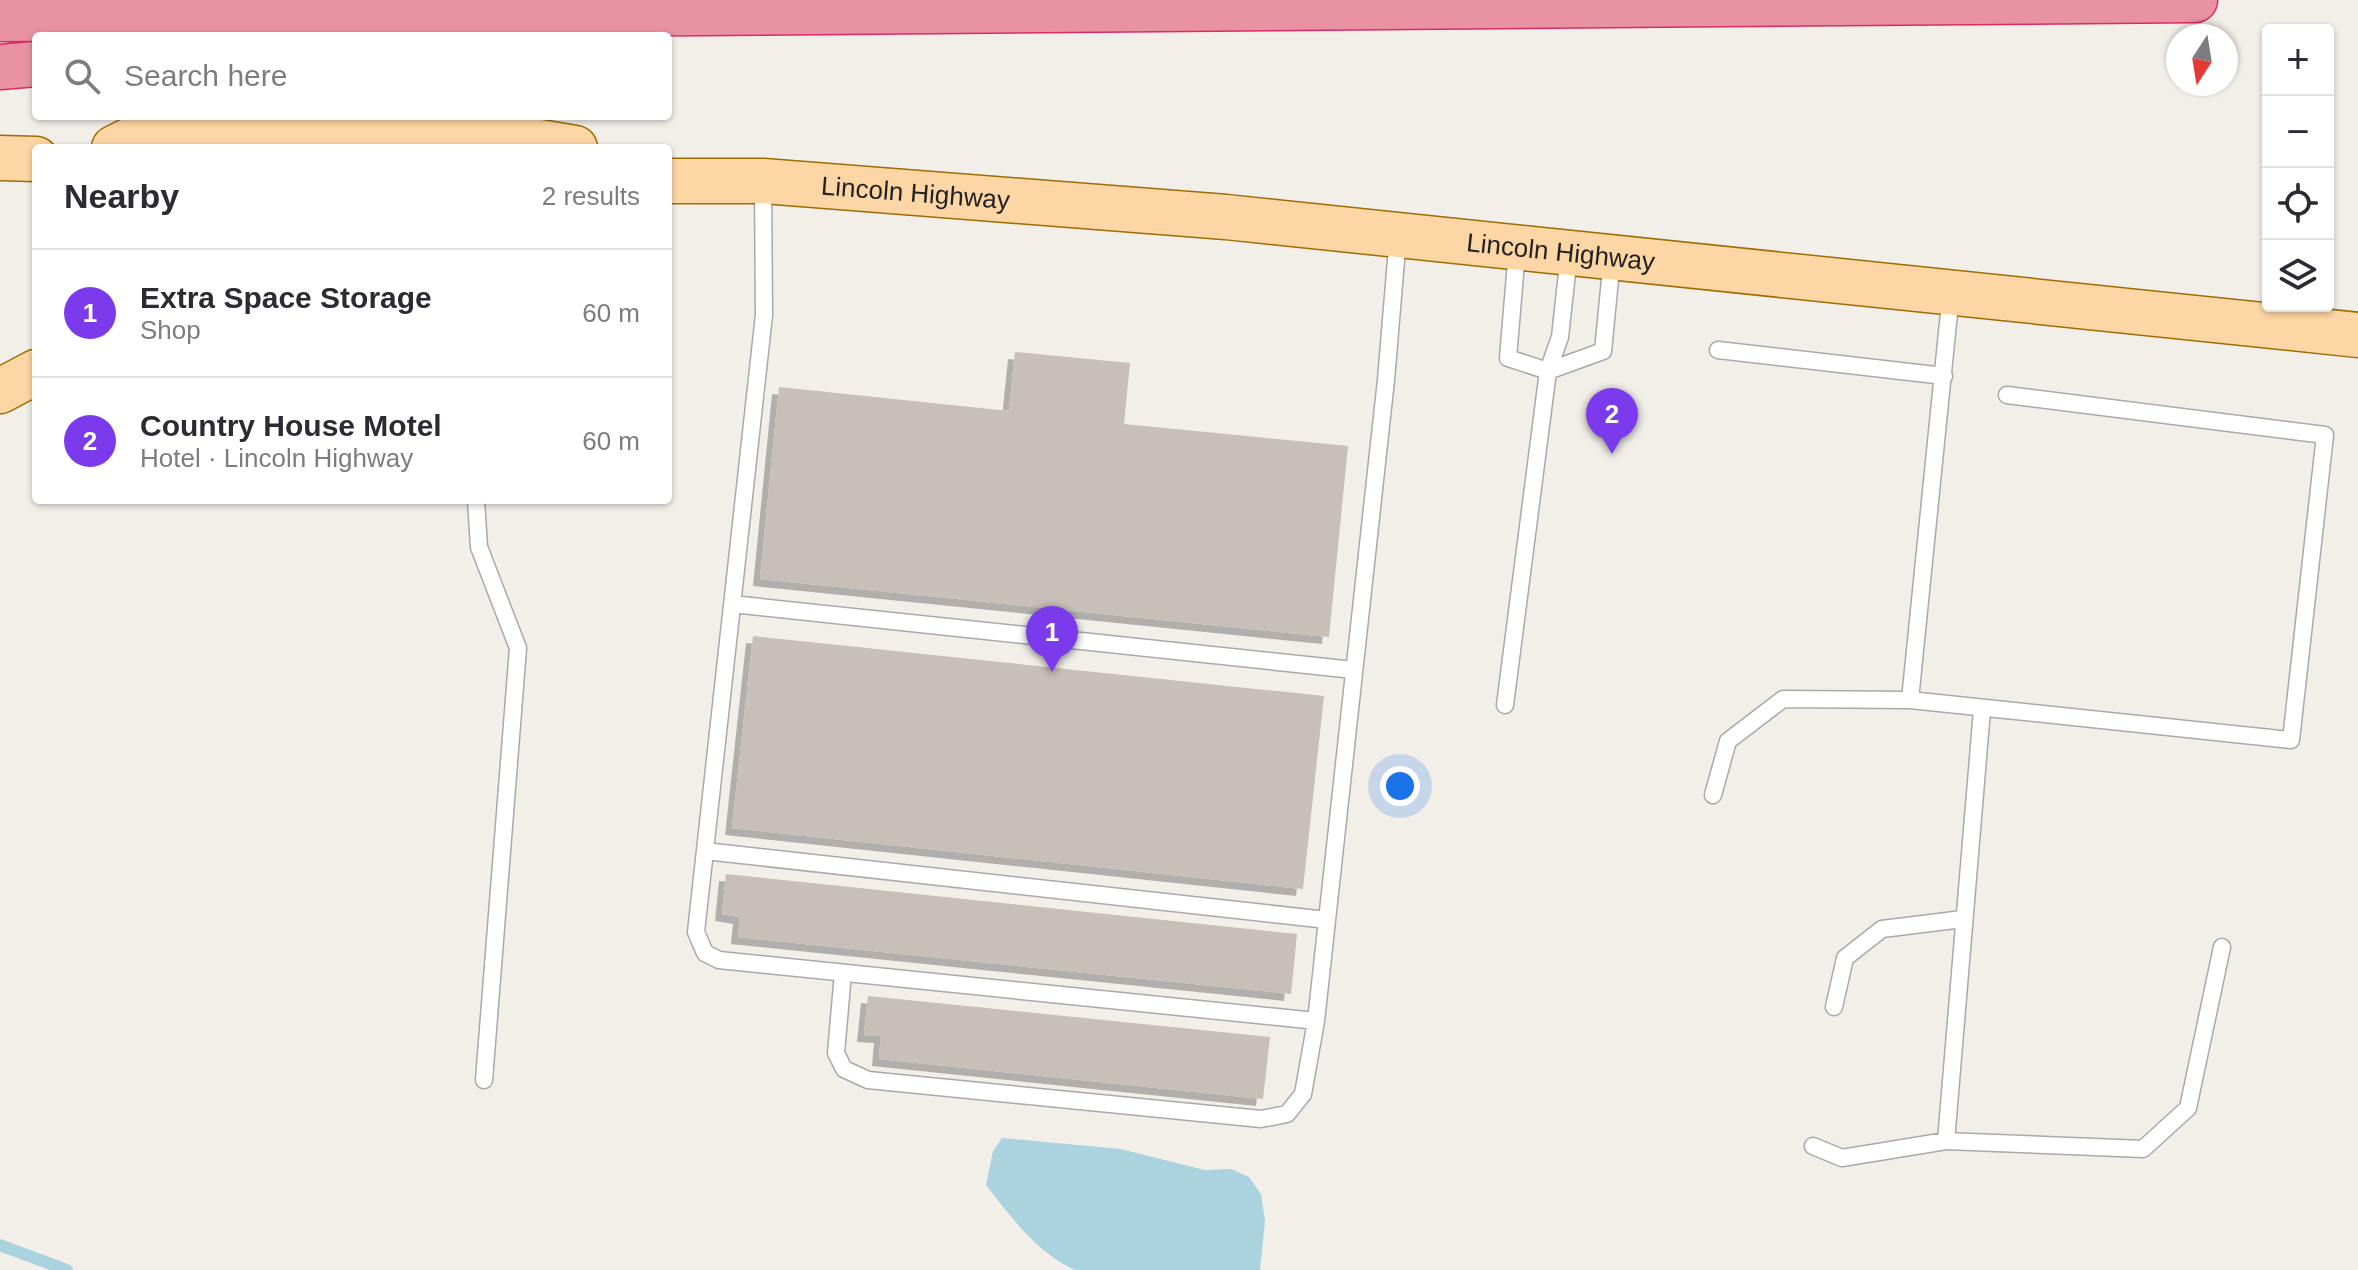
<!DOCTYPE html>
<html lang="en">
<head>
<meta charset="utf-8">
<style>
  body { margin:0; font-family:Arial,sans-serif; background:#f2f2f3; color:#2b2b33 }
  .controls { position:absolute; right:24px; top:24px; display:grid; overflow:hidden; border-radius:8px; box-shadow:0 2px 6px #0004 }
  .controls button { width:72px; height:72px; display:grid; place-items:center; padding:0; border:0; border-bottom:2px solid #e1e1e2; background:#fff; color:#2b2b33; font:40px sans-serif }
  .compass { position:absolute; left:2166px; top:24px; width:72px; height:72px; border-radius:50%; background:#fff; box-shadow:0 2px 6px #0004; rotate:192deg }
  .you { position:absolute; left:1400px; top:786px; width:28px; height:28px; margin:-20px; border:6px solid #fff; border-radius:50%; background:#1a73e8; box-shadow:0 0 0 12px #1a73e833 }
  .badge { display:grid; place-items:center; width:52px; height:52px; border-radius:50%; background:#7c3aed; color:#fff; font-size:26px; font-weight:700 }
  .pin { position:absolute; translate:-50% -66px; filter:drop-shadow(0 2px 4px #0008) }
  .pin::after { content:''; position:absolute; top:42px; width:28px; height:24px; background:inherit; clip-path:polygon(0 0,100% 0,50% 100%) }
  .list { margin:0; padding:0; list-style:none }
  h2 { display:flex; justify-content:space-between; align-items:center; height:104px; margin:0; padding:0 32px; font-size:34px }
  h2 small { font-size:26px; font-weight:400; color:#7c7c81 }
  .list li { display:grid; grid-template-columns:52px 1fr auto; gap:24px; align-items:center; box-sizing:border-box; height:128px; padding:0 32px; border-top:2px solid #e1e1e2 }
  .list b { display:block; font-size:30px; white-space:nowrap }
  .list p { margin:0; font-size:26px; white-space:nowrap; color:#7c7c81 }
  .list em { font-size:26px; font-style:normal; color:#7c7c81 }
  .icon { flex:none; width:44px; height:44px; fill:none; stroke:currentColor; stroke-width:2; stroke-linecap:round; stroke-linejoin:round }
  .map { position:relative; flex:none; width:2358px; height:1270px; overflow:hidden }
  .search { position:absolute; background:#fff; box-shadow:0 2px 6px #0004; left:32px; top:32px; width:640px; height:88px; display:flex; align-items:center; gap:20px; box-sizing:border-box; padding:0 28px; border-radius:8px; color:#7c7c81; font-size:30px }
  .panel { position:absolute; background:#fff; box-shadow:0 2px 6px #0004; left:32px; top:144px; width:640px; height:360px; border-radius:8px }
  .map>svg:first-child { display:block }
  .water { fill:#aad3df }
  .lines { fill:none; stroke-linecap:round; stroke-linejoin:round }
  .stream { stroke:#aad3df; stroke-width:12 }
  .building { fill:#c7bfb8; filter:url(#shadow) }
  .lane-casing { stroke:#a9a9a9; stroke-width:19 }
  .primary-casing { stroke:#a06b00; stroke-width:47 }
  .highway-casing { stroke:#dc2a67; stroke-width:47 }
  .lane { stroke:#fff; stroke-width:16 }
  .primary { stroke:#fcd6a4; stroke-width:44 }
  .highway { stroke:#e892a2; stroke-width:44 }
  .labels { text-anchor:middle; stroke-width:6; stroke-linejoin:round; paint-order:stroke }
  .street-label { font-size:26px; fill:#222; stroke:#fff }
</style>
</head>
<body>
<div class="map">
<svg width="2358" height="1270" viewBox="0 0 2358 1270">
  <defs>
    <filter id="shadow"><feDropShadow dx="-7" dy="7" stdDeviation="0" flood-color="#0004"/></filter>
  </defs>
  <rect width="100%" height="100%" fill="#f2efe9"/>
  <path class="water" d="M1002,1138L1121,1149L1205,1170L1231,1169L1249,1177L1261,1194L1265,1221L1260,1270H1075C1037,1253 1011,1217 986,1185L993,1151Z"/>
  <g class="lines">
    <path class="stream" d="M0,1245L67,1270"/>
  </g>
  <path class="building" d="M1015,352L1130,363L1124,424L1348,446L1329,637L760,579L779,387L1009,411Z
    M753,636L1324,696L1303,889L732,828Z
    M726,874L1297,934L1291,994L738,937L740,917L722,914Z
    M868,996L1270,1037L1263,1099L879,1059L881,1036L864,1035Z"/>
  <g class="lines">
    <g class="lane-casing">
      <path id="lane" d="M763,183L764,315L696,932L705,953L719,960L1316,1021L1386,380L1398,236
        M1951,293L1910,700L2291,740L2325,435L2007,395
        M1718,350L1944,376
        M1548,371L1603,351L1612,259
        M1548,371L1560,337L1569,255
        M476,500L479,547L518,648L484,1080
        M732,604L1354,670
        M1505,705L1548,371L1508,358L1517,251
        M1713,795L1728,741L1783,699L1910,700
        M705,851L1327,920
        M843,973L836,1053L844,1069L868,1080L1261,1119L1287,1114L1303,1094L1316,1021
        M1834,1007L1845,958L1882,929L1963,919
        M1946,1141L1982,710
        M1813,1146L1842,1158L1946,1141L2143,1149L2188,1108L2222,947"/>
    </g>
    <g class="primary-casing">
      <g id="primary">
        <path d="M114,148L150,130L172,127L539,142L575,148"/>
        <path d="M0,158L36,159"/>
        <path id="s1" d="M668,181H763L1226,217L2358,335"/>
        <path d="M0,391L36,372"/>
      </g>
    </g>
    <g class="highway-casing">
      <path id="highway" d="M0,19L2195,0
        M0,67L36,64"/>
    </g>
    <use href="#lane" class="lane"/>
    <use href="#primary" class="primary"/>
    <use href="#highway" class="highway"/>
  </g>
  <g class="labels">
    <g class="street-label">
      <text dy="9" stroke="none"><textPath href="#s1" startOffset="248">Lincoln Highway</textPath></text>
      <text dy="9" stroke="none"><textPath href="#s1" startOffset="896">Lincoln Highway</textPath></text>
    </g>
  </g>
</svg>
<div class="controls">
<button>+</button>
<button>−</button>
<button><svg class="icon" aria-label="locate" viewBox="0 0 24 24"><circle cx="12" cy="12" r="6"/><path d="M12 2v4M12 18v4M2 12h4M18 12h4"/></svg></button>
<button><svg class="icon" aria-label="layers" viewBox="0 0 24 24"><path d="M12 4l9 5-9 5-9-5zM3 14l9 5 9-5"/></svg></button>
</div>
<svg class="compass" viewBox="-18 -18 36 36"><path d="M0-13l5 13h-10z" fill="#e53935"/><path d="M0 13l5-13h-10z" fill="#7c7c81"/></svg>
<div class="you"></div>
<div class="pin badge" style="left:1052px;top:672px">1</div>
<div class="pin badge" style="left:1612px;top:454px">2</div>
<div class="search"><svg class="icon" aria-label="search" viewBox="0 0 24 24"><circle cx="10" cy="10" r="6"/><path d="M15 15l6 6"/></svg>Search here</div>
<section class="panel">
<h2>Nearby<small>2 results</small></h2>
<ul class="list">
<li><span class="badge">1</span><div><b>Extra Space Storage</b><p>Shop</p></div><em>60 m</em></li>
<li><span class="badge">2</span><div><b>Country House Motel</b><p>Hotel · Lincoln Highway</p></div><em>60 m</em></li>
</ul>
</section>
</div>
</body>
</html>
